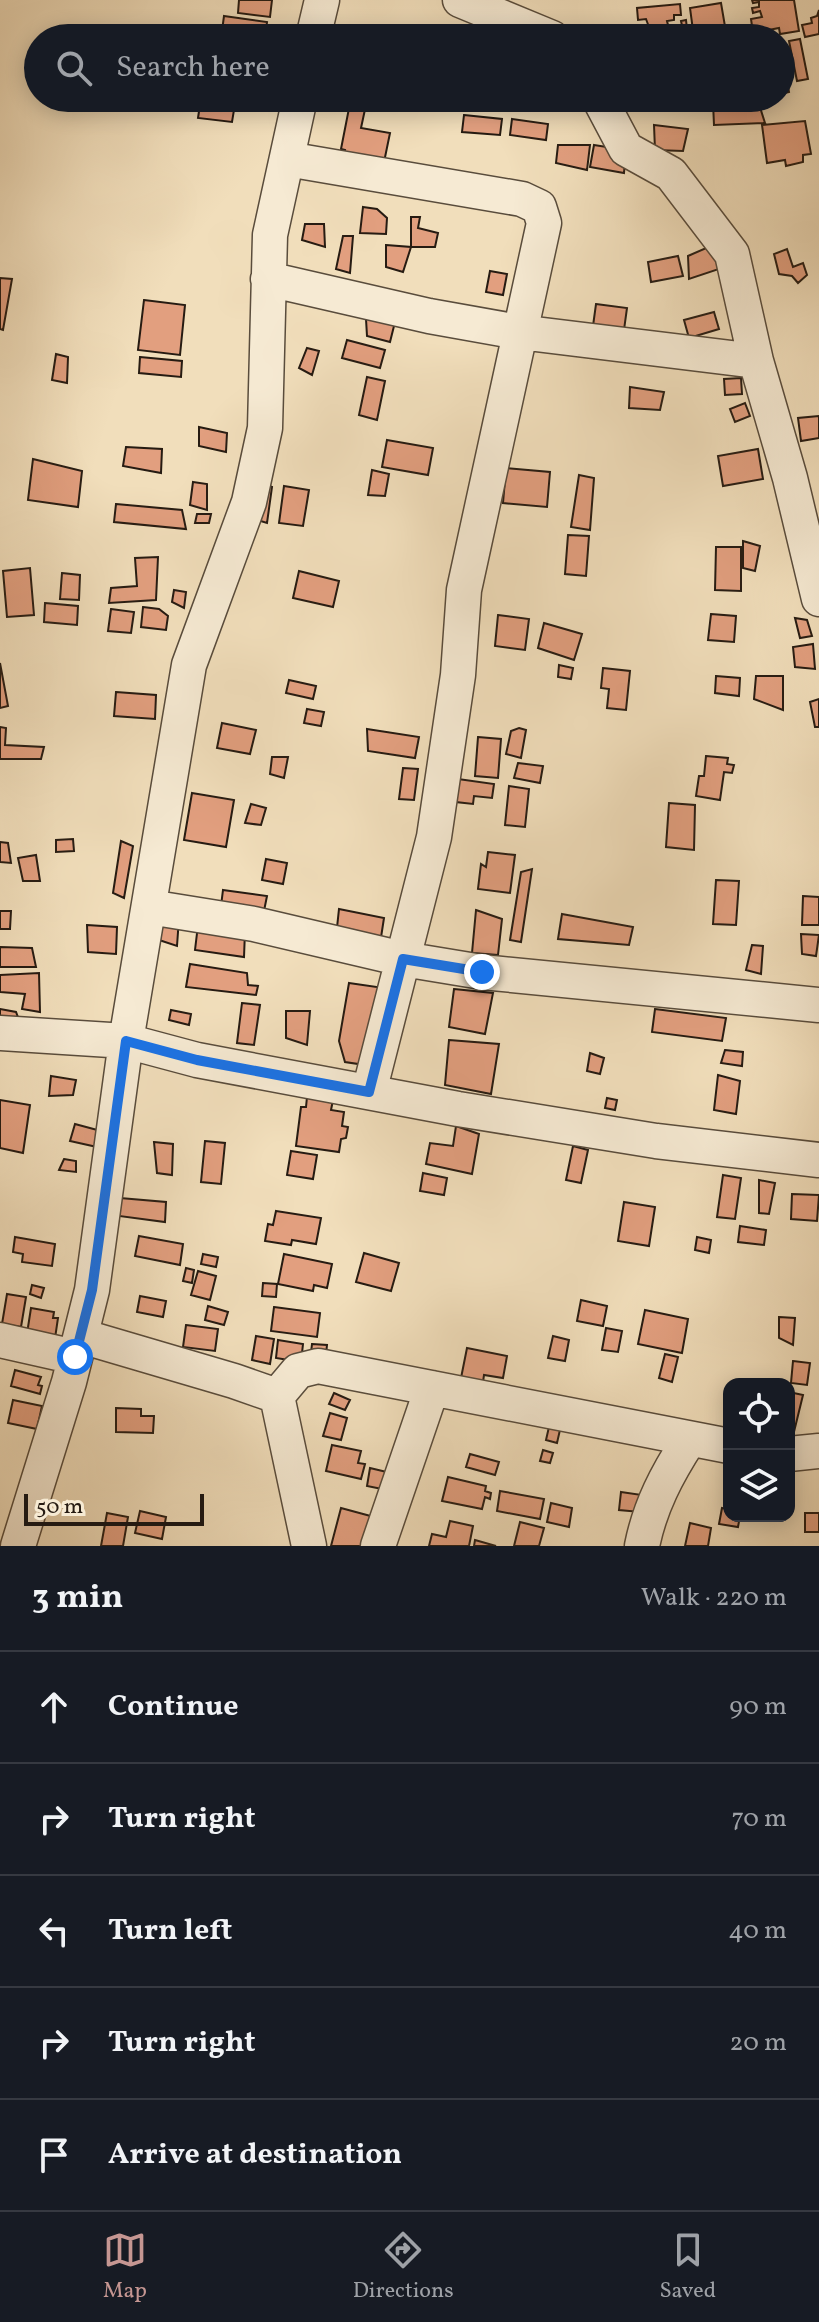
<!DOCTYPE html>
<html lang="en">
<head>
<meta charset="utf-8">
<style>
  body { margin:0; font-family:Vollkorn,serif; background:#20242c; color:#f1f3f6 }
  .controls { position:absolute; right:24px; bottom:24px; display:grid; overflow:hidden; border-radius:16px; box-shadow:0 4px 20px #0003 }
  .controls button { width:72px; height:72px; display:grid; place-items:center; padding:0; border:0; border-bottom:2px solid #363941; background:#171b24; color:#f1f3f6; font:40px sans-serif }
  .scale { position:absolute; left:24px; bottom:20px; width:180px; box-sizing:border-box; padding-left:8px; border:4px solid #261b12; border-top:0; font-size:22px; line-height:28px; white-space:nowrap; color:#261b12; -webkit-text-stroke:6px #f6ead3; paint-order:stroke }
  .stop { position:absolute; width:24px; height:24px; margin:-18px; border:6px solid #1a73e8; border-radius:50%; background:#fff }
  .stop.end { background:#1a73e8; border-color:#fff; box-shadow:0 2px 8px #0008 }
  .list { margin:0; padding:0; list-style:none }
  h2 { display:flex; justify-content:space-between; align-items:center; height:104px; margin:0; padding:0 32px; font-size:34px }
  h2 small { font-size:26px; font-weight:400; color:#9ea1a6 }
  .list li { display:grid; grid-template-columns:52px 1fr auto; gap:24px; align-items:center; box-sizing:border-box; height:112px; padding:0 32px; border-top:2px solid #363941 }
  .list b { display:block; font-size:30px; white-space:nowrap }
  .list em { font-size:26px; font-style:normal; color:#9ea1a6 }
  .icon { flex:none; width:44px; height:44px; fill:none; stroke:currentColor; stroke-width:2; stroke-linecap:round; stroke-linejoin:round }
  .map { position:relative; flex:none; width:819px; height:1546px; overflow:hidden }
  .search { position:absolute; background:#171b24; box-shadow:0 4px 20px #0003; left:24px; right:24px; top:24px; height:88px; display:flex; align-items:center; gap:20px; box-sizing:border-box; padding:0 28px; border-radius:44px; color:#9ea1a6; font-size:30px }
  .sheet { height:664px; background:#171b24 }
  nav { display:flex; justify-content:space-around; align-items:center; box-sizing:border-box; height:112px; border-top:2px solid #363941; background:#171b24; font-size:22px; color:#9ea1a6 }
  nav a { display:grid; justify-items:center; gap:4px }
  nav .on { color:#c59692 }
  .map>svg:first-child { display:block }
  .building { fill:#e29f7f; stroke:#261b12; stroke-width:2 }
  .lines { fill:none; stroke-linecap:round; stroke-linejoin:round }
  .minor-casing { stroke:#594c3c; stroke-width:37 }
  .minor { stroke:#f6ead3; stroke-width:34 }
  .route { stroke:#1a73e8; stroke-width:10 }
</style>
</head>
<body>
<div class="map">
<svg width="819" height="1546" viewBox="0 0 819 1546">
  <rect width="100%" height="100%" fill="#f1debb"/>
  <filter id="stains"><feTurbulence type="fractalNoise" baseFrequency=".0025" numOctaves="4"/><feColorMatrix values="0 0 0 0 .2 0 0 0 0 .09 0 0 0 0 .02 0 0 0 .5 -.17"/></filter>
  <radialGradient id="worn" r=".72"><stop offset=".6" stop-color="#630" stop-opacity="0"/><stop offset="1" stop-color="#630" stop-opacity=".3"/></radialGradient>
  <path class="building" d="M239,0H272L270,17L238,13Z
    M752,0H794L799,31L780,34L779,28L753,33L751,19L762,17L760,11L753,13L752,8L759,7V2L753,3Z
    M721,3L727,38H694L690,8Z
    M680,4L681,15H674V20L667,21L668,25L649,27L646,19L638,20L637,8Z
    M819,10V34L805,37L802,25L812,23L811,18L817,16Z
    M224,16L267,22L265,38H221Z
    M686,20L688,38H670L669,32L683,30L681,21Z
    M800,39L808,79L797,81L789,41Z
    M786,74L789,92L781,94V75Z
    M201,98H236L232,122L198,118Z
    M351,98L367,100L361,128L390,133L383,167L343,159L345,150L341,149Z
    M678,98H699V101L679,104Z
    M758,101L765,123L714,125L713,102Z
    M464,115L502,119L500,135L462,132Z
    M512,119L548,124L546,140L510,135Z
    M805,121L811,154L803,155V162L786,166L785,160L767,163L762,125Z
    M654,125L688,129L683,151L655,150Z
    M558,145H590L587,170L556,163Z
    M594,145L626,150L624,173L590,167Z
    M363,207L377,209L387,218L386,234L360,233Z
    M411,217H420L418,228L438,233L435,247H411Z
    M305,224H324L325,247L302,240Z
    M343,236H353L350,273L336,269Z
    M386,245L411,247L403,272L386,267Z
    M713,245L722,268L689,279L688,256Z
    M787,249L793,267L803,263L807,275L798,283L792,276L779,274L774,254Z
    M678,256L683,276L651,282L648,262Z
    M490,271L507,274L503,295L486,292Z
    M0,278L12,279L3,330L0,329Z
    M144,300L185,305L180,355L138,350Z
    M596,304L627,308L624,330L593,326Z
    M714,312L719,329L689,338L684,320Z
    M396,318L390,342L367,336L366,319Z
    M347,340L385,350L380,368L342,358Z
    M307,348L319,351L312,375L299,368Z
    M56,354L68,357L67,383L52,380Z
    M140,357L182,361L181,377L139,373Z
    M367,377L385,381L377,420L359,415Z
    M741,378L742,394L725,395L724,379Z
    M630,387L664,392L660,410L629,408Z
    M745,403L750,416L735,422L730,409Z
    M819,416V438L801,441L798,418Z
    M199,427L227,433L226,452L199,446Z
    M387,440L433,448L428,475L382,467Z
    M126,447L162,449L161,473L123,466Z
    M758,449L763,479L723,486L718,456Z
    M33,459L82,471L78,507L28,500Z
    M506,468L550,472L547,507L503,503Z
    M372,470L389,474L385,496L368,495Z
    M579,475L594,478L590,530L571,527Z
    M193,482L207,484V510L190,505Z
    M263,484L272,487L267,523L254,519Z
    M284,486L309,490L303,526L279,523Z
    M116,504L182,510L186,529L114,522Z
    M197,514H211L209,523H195Z
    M568,535L589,536L586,576L565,574Z
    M743,541L760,546L755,571L743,568Z
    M716,547H741V591L715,590Z
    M158,557L156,600L109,603L111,588L137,586L135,558Z
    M30,568L34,615L7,617L3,571Z
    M299,571L339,581L333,607L293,598Z
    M62,573L80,575L79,600L60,599Z
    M174,590L186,592L184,608L172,602Z
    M45,603L78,606L77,625L44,622Z
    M143,607L159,609L168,616L166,630L141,627Z
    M111,609L134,612L131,633L108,631Z
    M711,614L736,616L734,642L708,640Z
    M498,615L529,619L525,650L495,646Z
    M795,618L807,620L812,636L800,638Z
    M544,623L582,634L574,660L538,648Z
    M813,644L815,669L795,667L793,647Z
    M0,663L8,706L0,708Z
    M559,665L573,668L571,679L558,677Z
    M603,668L630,671L626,710L607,708L609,689L601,688Z
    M716,676L740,678L739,696L715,693Z
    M756,676H783V710L754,699Z
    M289,680L316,686L313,699L286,693Z
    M116,692L156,695L155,719L114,716Z
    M819,699V727H815L810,702Z
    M307,709L324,712L321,726L304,723Z
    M222,723L256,730L250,754L217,748Z
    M0,727L6,728L5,745L44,747L41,759H0Z
    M519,728L526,730L521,758L506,754L511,731Z
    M367,729L419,737L415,758L368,751Z
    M478,737L501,739L498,778L475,776Z
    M706,756L728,758L727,764L734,765L732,773L724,772L720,800L696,796L699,776H704Z
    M272,757H288L284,778L270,774Z
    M518,763L543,766L540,783L514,778Z
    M403,768L418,769L414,800L399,799Z
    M458,779L494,784L492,798L474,796L473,804L456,802Z
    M509,786L529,789L525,827L505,825Z
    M192,793L234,800L226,847L184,840Z
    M669,803L695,805L694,850L666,847Z
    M251,804L266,808L261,825L245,823Z
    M73,839L74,851L56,852V840Z
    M121,841L133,846L124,898L113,893Z
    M0,842L8,843L11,863L0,862Z
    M488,852L515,855L510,893L478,889L481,864L486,867Z
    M36,855L40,881H23L18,858Z
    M266,859L287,863L283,884L262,880Z
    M532,869L521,942L510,940L521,872Z
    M716,880L739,881L736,925L713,924Z
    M223,890L267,896L264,911L221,906Z
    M803,896L819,897V925H802Z
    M339,909L384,918L380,944L336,937Z
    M476,910L502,919L498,955L472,953Z
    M0,911H11L10,929H0Z
    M562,914L633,927L629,945L558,939Z
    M160,915L179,918L177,946L159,940Z
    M87,925L117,927L116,954L88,952Z
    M198,925L245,931L244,957L195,950Z
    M801,934L819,935L816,956L802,954Z
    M752,945L763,946L761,974L746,970Z
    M0,947L32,948L36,967H0Z
    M190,964L247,973L248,985L258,986L256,995L186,987Z
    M39,973L40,1012L22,1009L25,994L0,992V975Z
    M349,983L384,988L372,1066L345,1062L339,1041Z
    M454,989L493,993L485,1034L449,1027Z
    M242,1003L260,1005L254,1045L237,1043Z
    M0,1009L16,1012L19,1020L0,1018Z
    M655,1009L726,1018L722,1041L652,1032Z
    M171,1010L191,1014L189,1025L169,1020Z
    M286,1011H310L307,1045L286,1038Z
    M449,1040L499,1044L491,1094L445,1085Z
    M725,1050L743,1052L742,1066L721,1063Z
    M590,1053L604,1058L600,1074L587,1071Z
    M718,1075L740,1081L736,1114L714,1110Z
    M51,1076L76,1080L73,1095L49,1096Z
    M307,1097L333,1100L331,1110L344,1112L342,1126L348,1127L346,1138L341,1139L339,1152L296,1146L301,1107H306Z
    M607,1098L617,1100L615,1110L605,1108Z
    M0,1100L30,1105L23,1153L0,1148Z
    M75,1124L101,1131L97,1147L70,1141Z
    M456,1126L479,1134L472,1174L426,1164L430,1143L453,1146Z
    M205,1141L225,1143L221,1184L201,1182Z
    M154,1142L173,1144L172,1175L157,1173Z
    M573,1146L588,1150L581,1183L566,1180Z
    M291,1151L317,1155L313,1179L287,1175Z
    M64,1159L76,1161V1172L59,1170Z
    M423,1173L447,1178L444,1195L420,1191Z
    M723,1175L741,1178L735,1219L717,1217Z
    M759,1180L775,1183L769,1214L759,1213Z
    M792,1194L819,1195L817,1221L791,1219Z
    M120,1198L166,1202L165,1222L119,1216Z
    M624,1202L655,1207L649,1246L618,1241Z
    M276,1211L321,1218L316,1244L292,1240L291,1245L265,1241L268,1224L273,1225Z
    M740,1226L766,1230L764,1245L738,1242Z
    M139,1236L183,1244L180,1265L135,1256Z
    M15,1237L55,1244L52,1266L22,1262L23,1254L13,1252Z
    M697,1237L711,1240L709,1253L695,1250Z
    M364,1253L399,1263L391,1291L356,1282Z
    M203,1254L218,1257L216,1267L201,1264Z
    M284,1254L332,1264L327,1288L314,1285L313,1291L278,1284Z
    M186,1268L194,1270L192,1283L183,1281Z
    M198,1271L216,1276L210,1300L191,1295Z
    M263,1283L277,1284L276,1297L262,1296Z
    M32,1285L44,1288L41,1298L30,1294Z
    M7,1294L26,1297L21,1327L2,1324Z
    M140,1296L166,1301L163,1317L137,1312Z
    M581,1300L607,1306L603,1326L577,1321Z
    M208,1306L228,1312L224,1325L205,1320Z
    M274,1307L320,1313L317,1337L271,1331Z
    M31,1308L54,1312L53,1318H58L54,1345L26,1340Z
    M645,1310L688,1319L682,1353L638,1344Z
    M779,1317L795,1318L793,1345L779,1338Z
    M186,1325L218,1329L215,1351L183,1347Z
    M606,1328L622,1331L618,1352L602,1350Z
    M256,1336L274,1339L270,1364L252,1360Z
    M553,1336L569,1340L565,1361L548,1358Z
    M278,1340L303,1344L301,1362L276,1358Z
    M312,1344L327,1345L324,1373L309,1371Z
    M467,1348L507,1356L503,1378L484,1375L483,1382L461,1378Z
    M665,1354L678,1357L672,1382L659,1378Z
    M793,1361L810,1363L807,1385L791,1383Z
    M15,1370L41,1377L38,1385L42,1386L40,1394L11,1386Z
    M789,1392L803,1395L792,1440H789Z
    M334,1393L350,1400L345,1410L329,1404Z
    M13,1400L42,1406L37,1429L8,1423Z
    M116,1408L141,1409V1416H154L153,1433L116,1432Z
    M330,1413L347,1418L341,1440L323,1436Z
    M551,1418L562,1421L557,1443L546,1440Z
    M332,1445L361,1451L358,1463L365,1464L361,1479L326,1471Z
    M543,1450L553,1453L550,1463L540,1461Z
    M470,1454L499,1462L495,1475L466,1467Z
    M370,1468L395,1474L392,1491L367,1486Z
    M448,1477L486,1486L485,1491L491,1493L490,1499L485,1497L482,1509L442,1501Z
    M500,1491L544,1499L540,1519L497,1511Z
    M621,1492L642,1495L640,1512L619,1510Z
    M551,1503L572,1508L569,1527L547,1522Z
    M341,1508L389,1521L383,1546H331Z
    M722,1508L729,1509V1516H740L738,1527L719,1524Z
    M140,1511L166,1517L162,1539L135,1533Z
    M107,1513L128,1517L123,1546H101Z
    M805,1513H819V1532H805Z
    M450,1521L473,1526L469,1546H429L432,1534L446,1537Z
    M520,1522L544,1528L539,1546H514Z
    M690,1523L711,1528L708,1546H685Z
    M475,1540L496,1546H474Z"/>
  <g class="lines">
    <g class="minor-casing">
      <path id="minor" d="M460,0L552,38
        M313,38L322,0
        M599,98L626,149L671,174L732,254L756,361L790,478L819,599
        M287,159L522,199L539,207L544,223L464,590L458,675L434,837L369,1092
        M268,279L429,316L519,332L756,361
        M149,907L254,924L403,959L482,972L819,1005
        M0,1033L126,1041L197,1060L458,1109L656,1141L819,1160
        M81,1336L234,1381L277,1396L309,1546
        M0,1340L75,1357
        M277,1396L298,1371L318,1366L729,1446
        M789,1454L819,1451
        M18,1546L69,1382L92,1290L126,1041L189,665L249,502L265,428L270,235L300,98
        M378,1546L432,1388
        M642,1546C650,1506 667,1474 689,1440"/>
    </g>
    <use href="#minor" class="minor"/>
  </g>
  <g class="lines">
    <path class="route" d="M75,1357L92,1290L126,1041L197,1060L369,1092L403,959L482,972"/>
  </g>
  <rect width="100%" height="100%" filter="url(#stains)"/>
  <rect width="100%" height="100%" fill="url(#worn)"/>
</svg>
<div class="controls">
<button><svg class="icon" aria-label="locate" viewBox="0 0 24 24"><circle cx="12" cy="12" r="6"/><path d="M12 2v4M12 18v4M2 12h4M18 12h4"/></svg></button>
<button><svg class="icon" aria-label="layers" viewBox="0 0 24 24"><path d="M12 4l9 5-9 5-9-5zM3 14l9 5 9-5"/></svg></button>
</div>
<div class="scale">50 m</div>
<div class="stop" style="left:75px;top:1357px"></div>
<div class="stop end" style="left:482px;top:972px"></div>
<div class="search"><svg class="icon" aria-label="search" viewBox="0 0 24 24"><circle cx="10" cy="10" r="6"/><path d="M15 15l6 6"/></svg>Search here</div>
</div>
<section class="sheet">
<h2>3 min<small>Walk · 220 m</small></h2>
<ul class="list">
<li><svg class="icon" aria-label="ahead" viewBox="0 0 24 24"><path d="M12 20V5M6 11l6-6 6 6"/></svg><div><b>Continue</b></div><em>90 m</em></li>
<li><svg class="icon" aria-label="right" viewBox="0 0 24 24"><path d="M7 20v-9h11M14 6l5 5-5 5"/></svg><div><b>Turn right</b></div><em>70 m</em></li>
<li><svg class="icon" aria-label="left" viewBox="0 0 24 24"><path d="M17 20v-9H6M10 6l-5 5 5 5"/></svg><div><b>Turn left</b></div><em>40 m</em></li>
<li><svg class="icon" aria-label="right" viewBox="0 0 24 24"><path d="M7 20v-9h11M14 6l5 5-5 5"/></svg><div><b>Turn right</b></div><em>20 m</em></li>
<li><svg class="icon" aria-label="arrive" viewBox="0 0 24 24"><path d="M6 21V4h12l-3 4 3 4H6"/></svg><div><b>Arrive at destination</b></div></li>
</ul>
</section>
<nav>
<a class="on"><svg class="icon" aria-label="map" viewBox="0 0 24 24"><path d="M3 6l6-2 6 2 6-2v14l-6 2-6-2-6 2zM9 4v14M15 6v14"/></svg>Map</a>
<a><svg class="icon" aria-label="directions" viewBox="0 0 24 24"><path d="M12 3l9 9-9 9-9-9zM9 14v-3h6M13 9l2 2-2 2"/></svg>Directions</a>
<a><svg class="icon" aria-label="saved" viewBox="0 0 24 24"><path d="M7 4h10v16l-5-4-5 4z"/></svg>Saved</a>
</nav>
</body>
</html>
